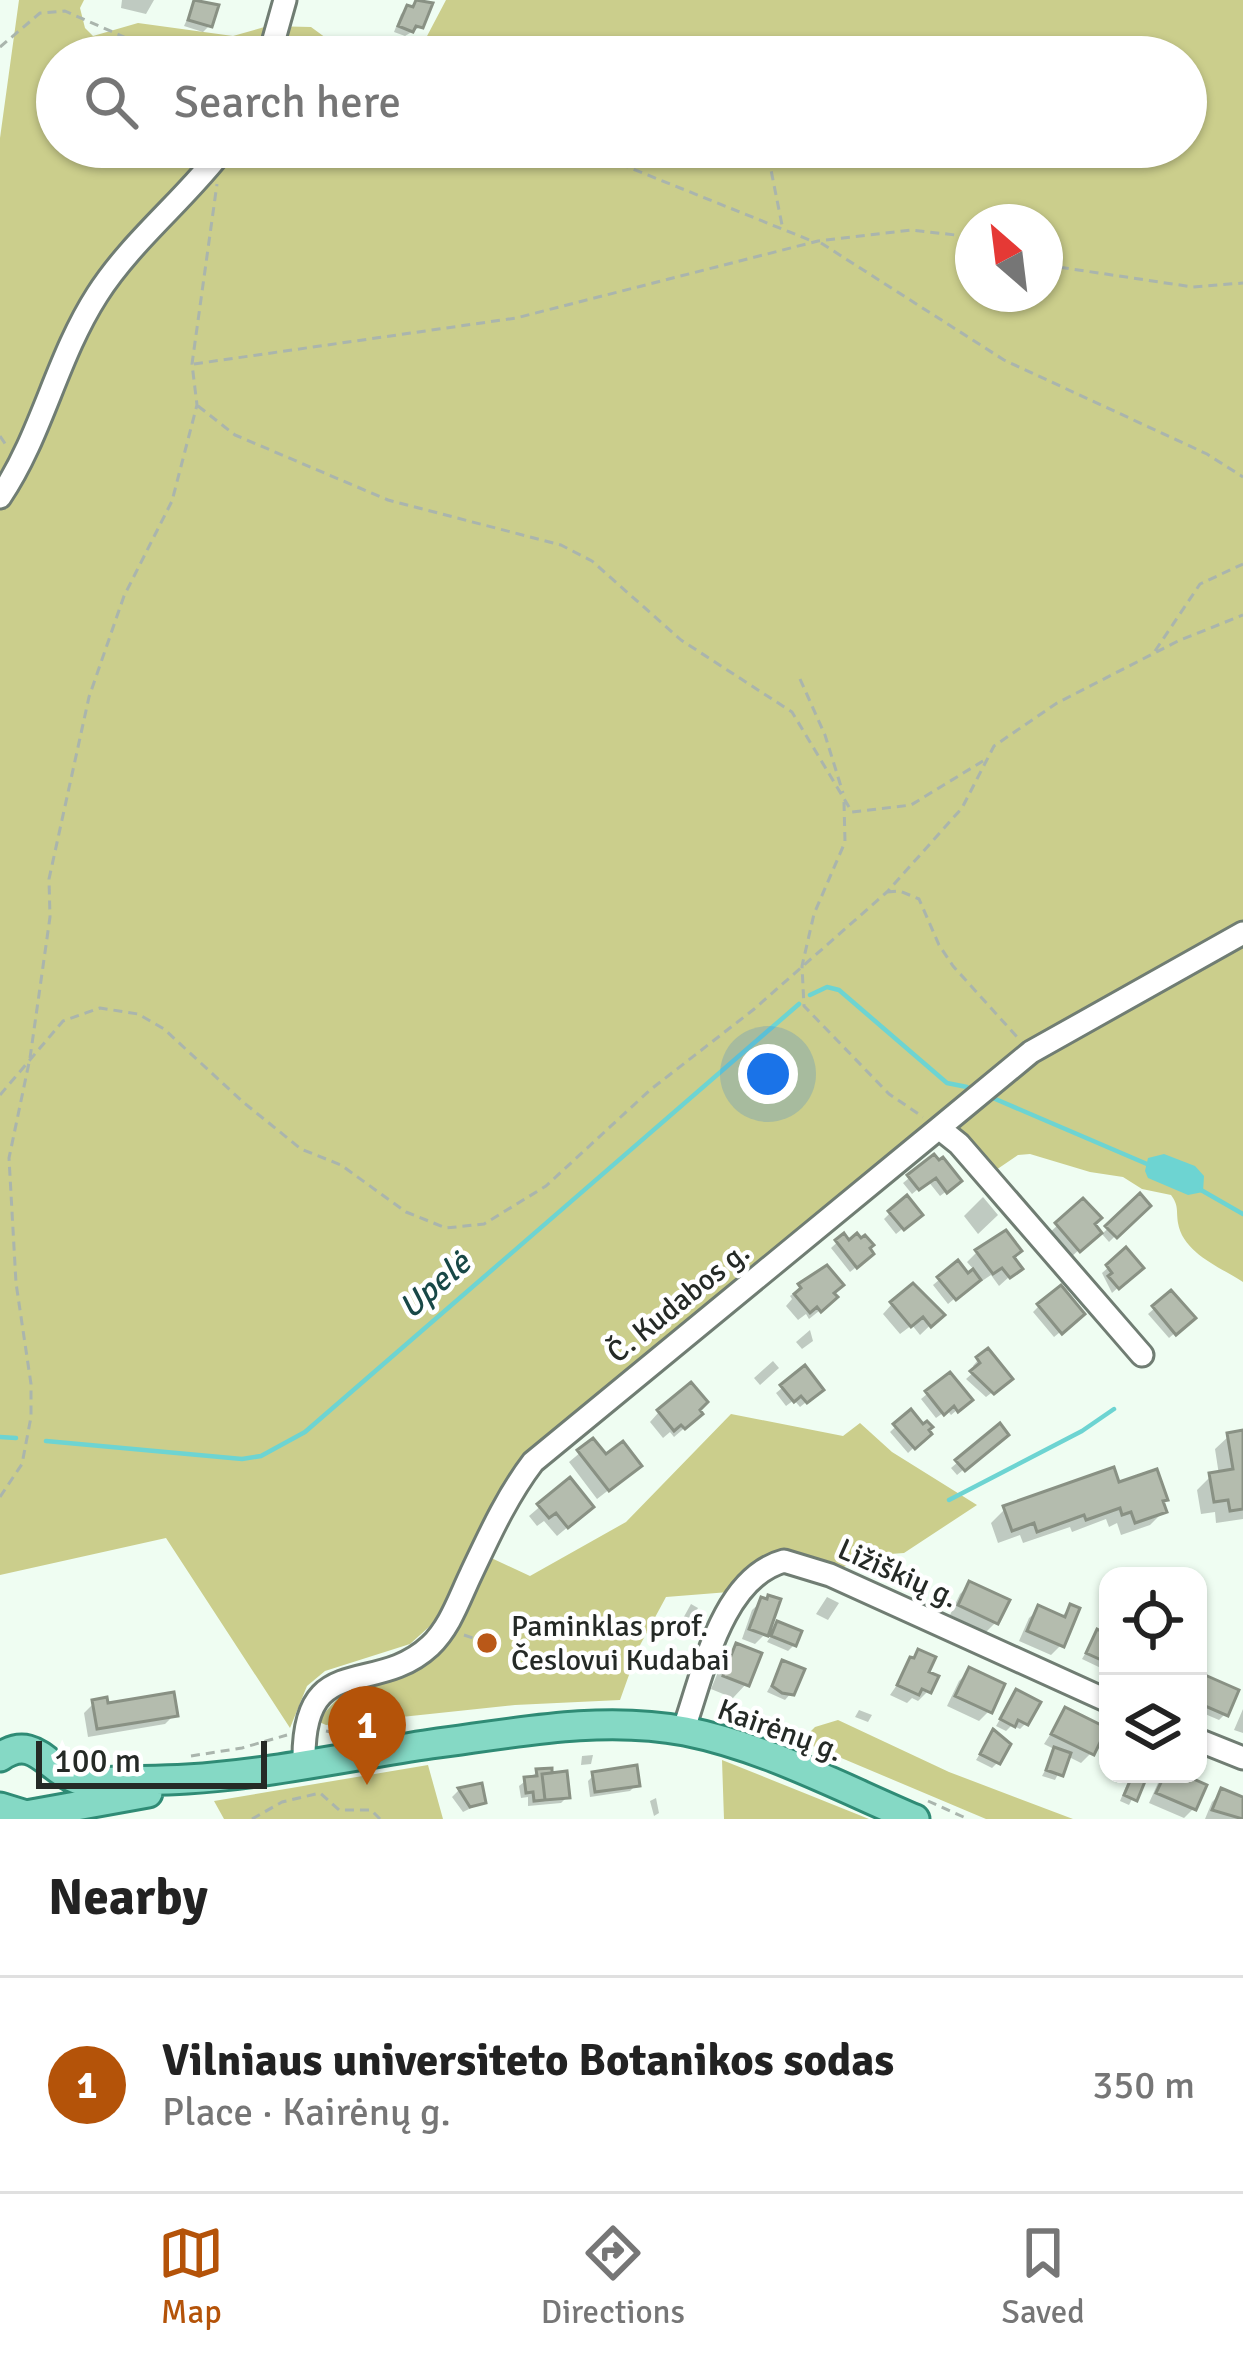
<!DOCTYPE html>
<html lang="en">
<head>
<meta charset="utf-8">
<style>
  body { margin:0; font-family:Signika,sans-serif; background:#f2f2f2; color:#222 }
  .controls { position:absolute; right:36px; bottom:36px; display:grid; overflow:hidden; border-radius:24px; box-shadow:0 3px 9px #0004 }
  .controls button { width:108px; height:108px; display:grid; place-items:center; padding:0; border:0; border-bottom:3px solid #e0e0e0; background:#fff; color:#222; font:60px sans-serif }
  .compass { position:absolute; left:955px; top:204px; width:108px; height:108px; border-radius:50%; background:#fff; box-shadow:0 3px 9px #0004; rotate:332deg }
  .scale { position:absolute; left:36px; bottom:30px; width:231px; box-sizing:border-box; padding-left:12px; border:6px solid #252a26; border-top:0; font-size:33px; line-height:42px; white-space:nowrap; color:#252a26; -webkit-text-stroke:9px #fff; paint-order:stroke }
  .you { position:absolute; left:768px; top:1074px; width:42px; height:42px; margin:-30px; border:9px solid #fff; border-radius:50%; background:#1a73e8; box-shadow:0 0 0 18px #1a73e833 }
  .badge { display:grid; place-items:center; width:78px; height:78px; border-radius:50%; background:#b45309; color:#fff; font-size:39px; font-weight:700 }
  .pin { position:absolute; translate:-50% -99px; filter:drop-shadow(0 3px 6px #0008) }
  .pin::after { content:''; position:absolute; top:63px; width:42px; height:36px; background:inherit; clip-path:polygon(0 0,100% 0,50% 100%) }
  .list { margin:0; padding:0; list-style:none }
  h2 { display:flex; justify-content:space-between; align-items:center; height:156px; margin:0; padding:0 48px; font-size:51px }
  h2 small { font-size:39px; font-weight:400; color:#767676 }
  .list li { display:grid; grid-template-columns:78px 1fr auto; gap:36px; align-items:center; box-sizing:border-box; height:216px; padding:0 48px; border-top:3px solid #e0e0e0 }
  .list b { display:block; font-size:45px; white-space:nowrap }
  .list p { margin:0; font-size:39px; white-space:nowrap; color:#767676 }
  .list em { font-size:39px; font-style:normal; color:#767676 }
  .icon { flex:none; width:66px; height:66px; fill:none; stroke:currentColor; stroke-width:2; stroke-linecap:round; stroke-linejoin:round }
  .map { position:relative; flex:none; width:1243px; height:1819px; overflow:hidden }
  .search { position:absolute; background:#fff; box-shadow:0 3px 9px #0004; left:36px; right:36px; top:36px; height:132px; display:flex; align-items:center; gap:30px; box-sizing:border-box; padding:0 42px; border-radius:66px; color:#767676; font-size:45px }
  .sheet { height:372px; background:#fff }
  nav { display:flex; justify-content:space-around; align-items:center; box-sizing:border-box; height:168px; border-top:3px solid #e0e0e0; background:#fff; font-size:33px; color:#767676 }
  nav a { display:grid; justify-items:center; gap:6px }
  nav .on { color:#b45309 }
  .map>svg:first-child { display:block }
  .green { fill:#cbce8c; fill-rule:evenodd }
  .water { fill:#6dd4d2 }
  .shadow { fill:#0003 }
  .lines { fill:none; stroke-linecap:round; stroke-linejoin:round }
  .stream { stroke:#6dd4d2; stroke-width:4.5 }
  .building { fill:#b4bcae; stroke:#899184; stroke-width:3 }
  .minor-casing { stroke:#707d73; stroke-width:27 }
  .major-casing { stroke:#2f8b75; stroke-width:33 }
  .path { stroke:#aab5ad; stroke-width:3; stroke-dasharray:9 6; stroke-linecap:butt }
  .minor { stroke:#fff; stroke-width:21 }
  .major { stroke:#85d9c5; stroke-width:27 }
  .poi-dot { fill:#b95818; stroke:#fff; stroke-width:4.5 }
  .labels { text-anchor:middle; stroke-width:9; stroke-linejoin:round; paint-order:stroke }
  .street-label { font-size:30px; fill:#252a26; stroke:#fff }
  .poi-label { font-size:30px; fill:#252a26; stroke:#fff; text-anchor:start }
  .water-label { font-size:33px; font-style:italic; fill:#184847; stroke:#fff }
</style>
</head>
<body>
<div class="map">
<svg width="1243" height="1819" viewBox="0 0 1243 1819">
  <rect width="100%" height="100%" fill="#effdf2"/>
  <path class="green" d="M19,0H84L80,8L85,28L93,36L138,23L233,36L268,26L311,27L352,57H57V147H1186V57H416L446,0H1243V1282C1220,1267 1183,1253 1178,1223C1176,1210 1179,1206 1171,1195L1142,1189L1123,1177L1090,1172L1030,1154L1018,1155L996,1170L961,1135L935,1119L550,1439L440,1617L410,1644L325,1671L307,1686L290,1728L166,1538L0,1575V138ZM973,222H1045V294H973Z
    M731,1414L843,1436L860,1423L892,1452L977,1505L904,1553L876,1555L835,1570L792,1555L729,1592L666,1597L639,1647L620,1700L515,1705L326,1725L317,1721L341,1695L409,1670L487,1556L530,1576L626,1522Z
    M838,1720L949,1772L1073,1819H986L801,1741L815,1727Z
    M722,1760L869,1819H724Z
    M428,1765L443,1819H224L214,1801Z"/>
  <path class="water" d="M1164,1154L1195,1166L1204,1176L1203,1192L1188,1195L1148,1178L1145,1171L1148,1158Z"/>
  <path class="shadow" d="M122,0H154L146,14L121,8Z
    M196,0L209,26L203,32L184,26Z
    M418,0L429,5L420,27L405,36L394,32L401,14Z
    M934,1158L952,1187L940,1196L928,1181L912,1194L903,1183Z
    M983,1197L998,1215L978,1234L964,1216Z
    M1140,1198L1147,1205L1109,1242L1102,1234Z
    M1083,1202L1098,1232L1069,1259L1047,1235Z
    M890,1213L913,1220L896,1234L884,1219Z
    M843,1237L865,1260L850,1272L831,1248Z
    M977,1252L1011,1258L1019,1268L999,1286L991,1275L982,1281L979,1278L948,1304L933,1285L958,1264L968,1277L975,1271L967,1262Z
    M1126,1252L1140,1268L1112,1293L1102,1273Z
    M827,1269L824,1307L809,1319L806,1314L798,1320L786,1306L792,1299L790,1296Z
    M1171,1294L1192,1318L1169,1338L1148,1314Z
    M892,1304L941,1315L920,1335L912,1325L900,1334L883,1314Z
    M1039,1306L1075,1320L1054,1337L1033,1312Z
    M810,1330L813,1341L802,1349L796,1342Z
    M978,1360L1003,1384L986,1397L966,1379L976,1370L973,1366Z
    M773,1361L779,1368L760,1385L754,1378Z
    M804,1370L815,1395L800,1407L794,1400L786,1406L776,1393Z
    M949,1376L969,1400L951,1415L947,1410L936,1418L921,1399Z
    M696,1410L689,1424L674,1437L670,1432L663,1438L650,1422L659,1412Z
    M910,1413L929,1433L908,1453L890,1432Z
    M999,1427V1440L957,1475L951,1468Z
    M1243,1433V1519L1216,1523L1215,1512L1201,1514L1197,1490L1211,1476L1219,1475L1215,1449L1229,1436Z
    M593,1442L628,1475L597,1499L569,1462Z
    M570,1481L581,1516L557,1536L544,1521L537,1526L529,1516Z
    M1118,1486L1164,1511L1150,1525L1121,1535L1117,1523L1109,1527L1106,1519L1072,1532L1070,1527L1023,1543L1020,1535L998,1543L991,1523L1005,1509Z
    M969,1585L996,1622L986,1632L950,1615L960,1594Z
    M827,1597L839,1603L828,1620L816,1614Z
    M762,1601L765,1634L755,1644L742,1639L752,1610Z
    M691,1604L698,1608L688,1625L681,1622Z
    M1071,1607L1061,1645L1051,1655L1019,1641L1029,1618L1039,1609L1060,1618Z
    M778,1625L794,1645L788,1651L767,1642Z
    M1097,1633L1108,1638L1105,1670L1082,1659Z
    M736,1647L746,1684L733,1698L711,1689L723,1660Z
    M919,1653L928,1691L918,1701L912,1698L907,1703L890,1695Z
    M783,1663L791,1693L785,1700L767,1692Z
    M969,1671L989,1711L979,1721L947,1706L959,1681Z
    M1205,1678L1225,1714L1219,1720L1198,1711V1688Z
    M1016,1692L1026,1723L1020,1729L1012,1725L1006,1731L996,1726Z
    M94,1703L105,1707L175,1714L165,1724L88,1737L84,1713Z
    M1243,1709V1733L1234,1730Z
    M859,1710L872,1715L868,1722L855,1717Z
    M1066,1710L1091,1753L1081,1763L1067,1756L1055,1780L1042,1776L1056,1750L1044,1744Z
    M993,1733L998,1762L992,1768L976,1760Z
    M593,1755L591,1764L581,1765L582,1756Z
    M537,1772L567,1797L561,1803L528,1806V1797L521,1798L519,1786Z
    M1131,1774H1145L1129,1805L1120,1801Z
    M1162,1774H1187L1185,1779L1194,1808L1184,1818L1149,1803Z
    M594,1775L636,1785L630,1791L590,1797L588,1781Z
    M479,1786L483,1802L463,1812L452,1797L458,1791Z
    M1222,1792L1243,1801V1819H1205L1212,1802Z
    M656,1798L659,1813L654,1816L650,1801Z"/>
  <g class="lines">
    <path class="stream" d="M810,995L827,987L839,990L947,1083L967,1087
      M993,1098L1147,1164
      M1201,1190L1243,1214
      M0,1437L16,1438
      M46,1441L242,1459L261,1456L305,1432L799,1004
      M949,1500L1082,1431L1114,1409"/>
  </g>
  <path class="building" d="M194,0L219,5L212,27L188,20Z
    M416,0L433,3L423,28L416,26L413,32L398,26L407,5L413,7Z
    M368,38L391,48L389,57H360Z
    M934,1154L939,1160L943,1157L962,1181L947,1193L936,1178L919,1190L907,1175Z
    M1140,1193L1151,1206L1117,1238L1105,1226Z
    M907,1195L923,1215L904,1230L888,1211Z
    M1083,1198L1102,1218L1095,1224L1102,1233L1080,1252L1055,1223Z
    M1006,1230L1022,1251L1014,1257L1023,1269L1010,1278L1002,1268L993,1274L975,1250Z
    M844,1233L849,1240L857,1233L861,1238L865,1235L874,1245L870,1248L874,1254L857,1268L835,1240Z
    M1126,1247L1144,1268L1119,1289L1108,1276L1112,1273L1106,1265Z
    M958,1260L968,1273L973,1269L981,1280L956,1300L937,1277Z
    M827,1265L844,1285L834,1293L838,1297L821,1312L817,1307L810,1313L794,1294L801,1288L798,1284Z
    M913,1283L945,1315L931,1327L923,1317L911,1327L890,1302Z
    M1061,1285L1085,1314L1062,1334L1037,1304Z
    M1171,1290L1196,1318L1176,1335L1152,1306Z
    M988,1348L1013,1379L994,1394L970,1371L980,1363L976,1357Z
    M805,1365L824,1390L807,1403L801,1396L794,1402L780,1385Z
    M950,1372L973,1400L958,1412L954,1406L944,1415L925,1391Z
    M691,1382L708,1402L700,1410L703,1414L685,1429L681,1425L674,1431L657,1410Z
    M911,1409L923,1424L927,1421L933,1427L929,1430L932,1434L915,1449L893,1424Z
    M1000,1423L1009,1435L965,1471L955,1460Z
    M1243,1430V1509L1230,1511L1228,1500L1214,1502L1209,1473L1233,1469L1227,1433Z
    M593,1438L606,1454L623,1441L642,1466L609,1491L577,1450Z
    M1114,1467L1119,1482L1157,1469L1168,1500L1163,1501L1167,1512L1135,1523L1131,1512L1122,1515L1120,1508L1086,1520L1084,1515L1037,1532L1034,1523L1012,1531L1003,1506Z
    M570,1477L594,1507L568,1528L556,1513L549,1518L537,1504Z
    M969,1581L1010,1600L998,1624L958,1605Z
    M768,1595L781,1599L768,1636L749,1629L761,1597L767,1599Z
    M1070,1604L1080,1608L1064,1647L1027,1631L1038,1605L1065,1617Z
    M777,1621L802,1631L796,1646L771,1636Z
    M1097,1629L1108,1635V1663L1086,1653Z
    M736,1643L762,1653L749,1686L723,1676Z
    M918,1649L936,1657L929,1672L939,1676L931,1693L922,1689L919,1695L897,1685L910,1657L914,1658Z
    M782,1660L805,1669L794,1695L782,1693L772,1686Z
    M969,1667L1005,1684L992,1713L955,1696Z
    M1205,1675L1239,1690L1228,1716L1198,1703Z
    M1016,1689L1041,1702L1028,1725L1018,1720L1015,1727L1000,1719Z
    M174,1692L178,1716L97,1729L92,1700L107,1697L108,1703Z
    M1065,1707L1107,1728L1094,1755L1051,1734Z
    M993,1729L1011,1744L1000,1764L980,1754Z
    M1054,1747L1071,1753L1063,1776L1046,1770Z
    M637,1765L640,1786L595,1792L592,1772Z
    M552,1768V1773L542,1774L545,1800L534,1801L533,1792L526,1793L524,1777L537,1776L536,1769Z
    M567,1771L570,1798L545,1800L542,1774Z
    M1133,1774H1148L1137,1801L1124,1795Z
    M1165,1774H1190L1189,1777L1207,1785L1196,1810L1156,1793Z
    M482,1783L486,1803L470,1807L458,1788Z
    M1221,1788L1243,1797V1819L1212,1810Z"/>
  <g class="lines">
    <g class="minor-casing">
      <path id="minor" d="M269,57L285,0
        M0,497C42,435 56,359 97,295C132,240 186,199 225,147
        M939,1128L1031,1052L1243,933
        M683,1731C703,1675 721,1578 784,1561L830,1575L1108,1701
        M1198,1740L1243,1758
        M304,1762C302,1648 374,1698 430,1646C450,1627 459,1599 471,1574C489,1536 507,1496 533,1462L939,1128L959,1144L1142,1355"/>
    </g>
    <g class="major-casing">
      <path id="major" d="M0,1757C41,1729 50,1784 96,1782C126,1780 157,1781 187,1779C268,1774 351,1756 431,1744C515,1733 601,1715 685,1731C765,1747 840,1787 915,1819
        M0,1807L26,1815L148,1793"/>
    </g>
    <path class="path" d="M0,47L40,13L65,11L149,48L185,57
      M578,147L812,241
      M736,147L770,165L783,230
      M821,243L1004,360L1207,454L1243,477
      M1045,265L1193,287L1243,283
      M194,364L516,318L818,241L911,230L973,237
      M198,406L235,435L388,500L561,545L592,561L681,640L792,712L852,812L911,805L983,761
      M0,436L6,445
      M1155,651L1200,584L1243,564
      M800,679L825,735L843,793
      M844,802L845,842L814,914L802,966L804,1006L889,1094L923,1117
      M887,892L900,891L919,899L939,945L953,966L1018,1038
      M0,1095L63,1021L100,1008L138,1014L164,1029L243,1102L301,1149L341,1165L406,1212L446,1228L484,1224L546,1186L650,1090L753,1010L887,892L962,808L994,746L1057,703L1178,641L1243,615
      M0,1497L22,1464L31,1417V1384L16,1283L9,1158L30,1058L50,917L49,879L89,697L124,596L172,501L197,405L192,364L217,184
      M464,1635L487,1643
      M326,1731L346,1735
      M191,1756L242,1748L287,1735
      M928,1801L968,1819
      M252,1819L282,1802L320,1793L339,1810H371L380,1819"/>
    <use href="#minor" class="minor"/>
    <use href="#major" class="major"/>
  </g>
  <circle class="poi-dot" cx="487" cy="1643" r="12"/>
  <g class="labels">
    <g class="street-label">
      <text transform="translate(678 1302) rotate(-39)" y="10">Č. Kudabos g.</text>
      <text transform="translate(898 1573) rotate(24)" y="10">Ližiškių g.</text>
      <text transform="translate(780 1730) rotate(20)" y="10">Kairėnų g.</text>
    </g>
    <g class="poi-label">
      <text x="511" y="1636">Paminklas prof.<tspan x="511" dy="34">Česlovui Kudabai</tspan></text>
    </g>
    <g class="water-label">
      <text transform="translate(434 1284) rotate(-41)" y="12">Upelė</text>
    </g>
  </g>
</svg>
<div class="controls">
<button><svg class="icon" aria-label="locate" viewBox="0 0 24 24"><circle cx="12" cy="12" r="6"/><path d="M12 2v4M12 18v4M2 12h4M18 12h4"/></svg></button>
<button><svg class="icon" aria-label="layers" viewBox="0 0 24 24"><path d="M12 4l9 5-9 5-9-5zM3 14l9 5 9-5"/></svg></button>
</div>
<svg class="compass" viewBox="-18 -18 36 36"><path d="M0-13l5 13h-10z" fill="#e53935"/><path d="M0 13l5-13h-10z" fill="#767676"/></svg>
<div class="scale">100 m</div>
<div class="you"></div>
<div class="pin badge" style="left:367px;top:1785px">1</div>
<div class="search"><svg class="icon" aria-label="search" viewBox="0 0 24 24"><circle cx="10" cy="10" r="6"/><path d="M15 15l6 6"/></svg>Search here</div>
</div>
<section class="sheet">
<h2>Nearby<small></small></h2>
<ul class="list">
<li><span class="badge">1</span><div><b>Vilniaus universiteto Botanikos sodas</b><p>Place · Kairėnų g.</p></div><em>350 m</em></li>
</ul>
</section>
<nav>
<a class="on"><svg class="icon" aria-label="map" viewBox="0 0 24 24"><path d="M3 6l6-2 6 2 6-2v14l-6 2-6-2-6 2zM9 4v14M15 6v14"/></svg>Map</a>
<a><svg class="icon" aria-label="directions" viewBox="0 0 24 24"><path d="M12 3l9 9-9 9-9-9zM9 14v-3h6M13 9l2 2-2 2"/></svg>Directions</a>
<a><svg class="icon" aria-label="saved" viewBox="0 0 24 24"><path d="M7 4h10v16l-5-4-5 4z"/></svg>Saved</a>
</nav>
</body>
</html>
